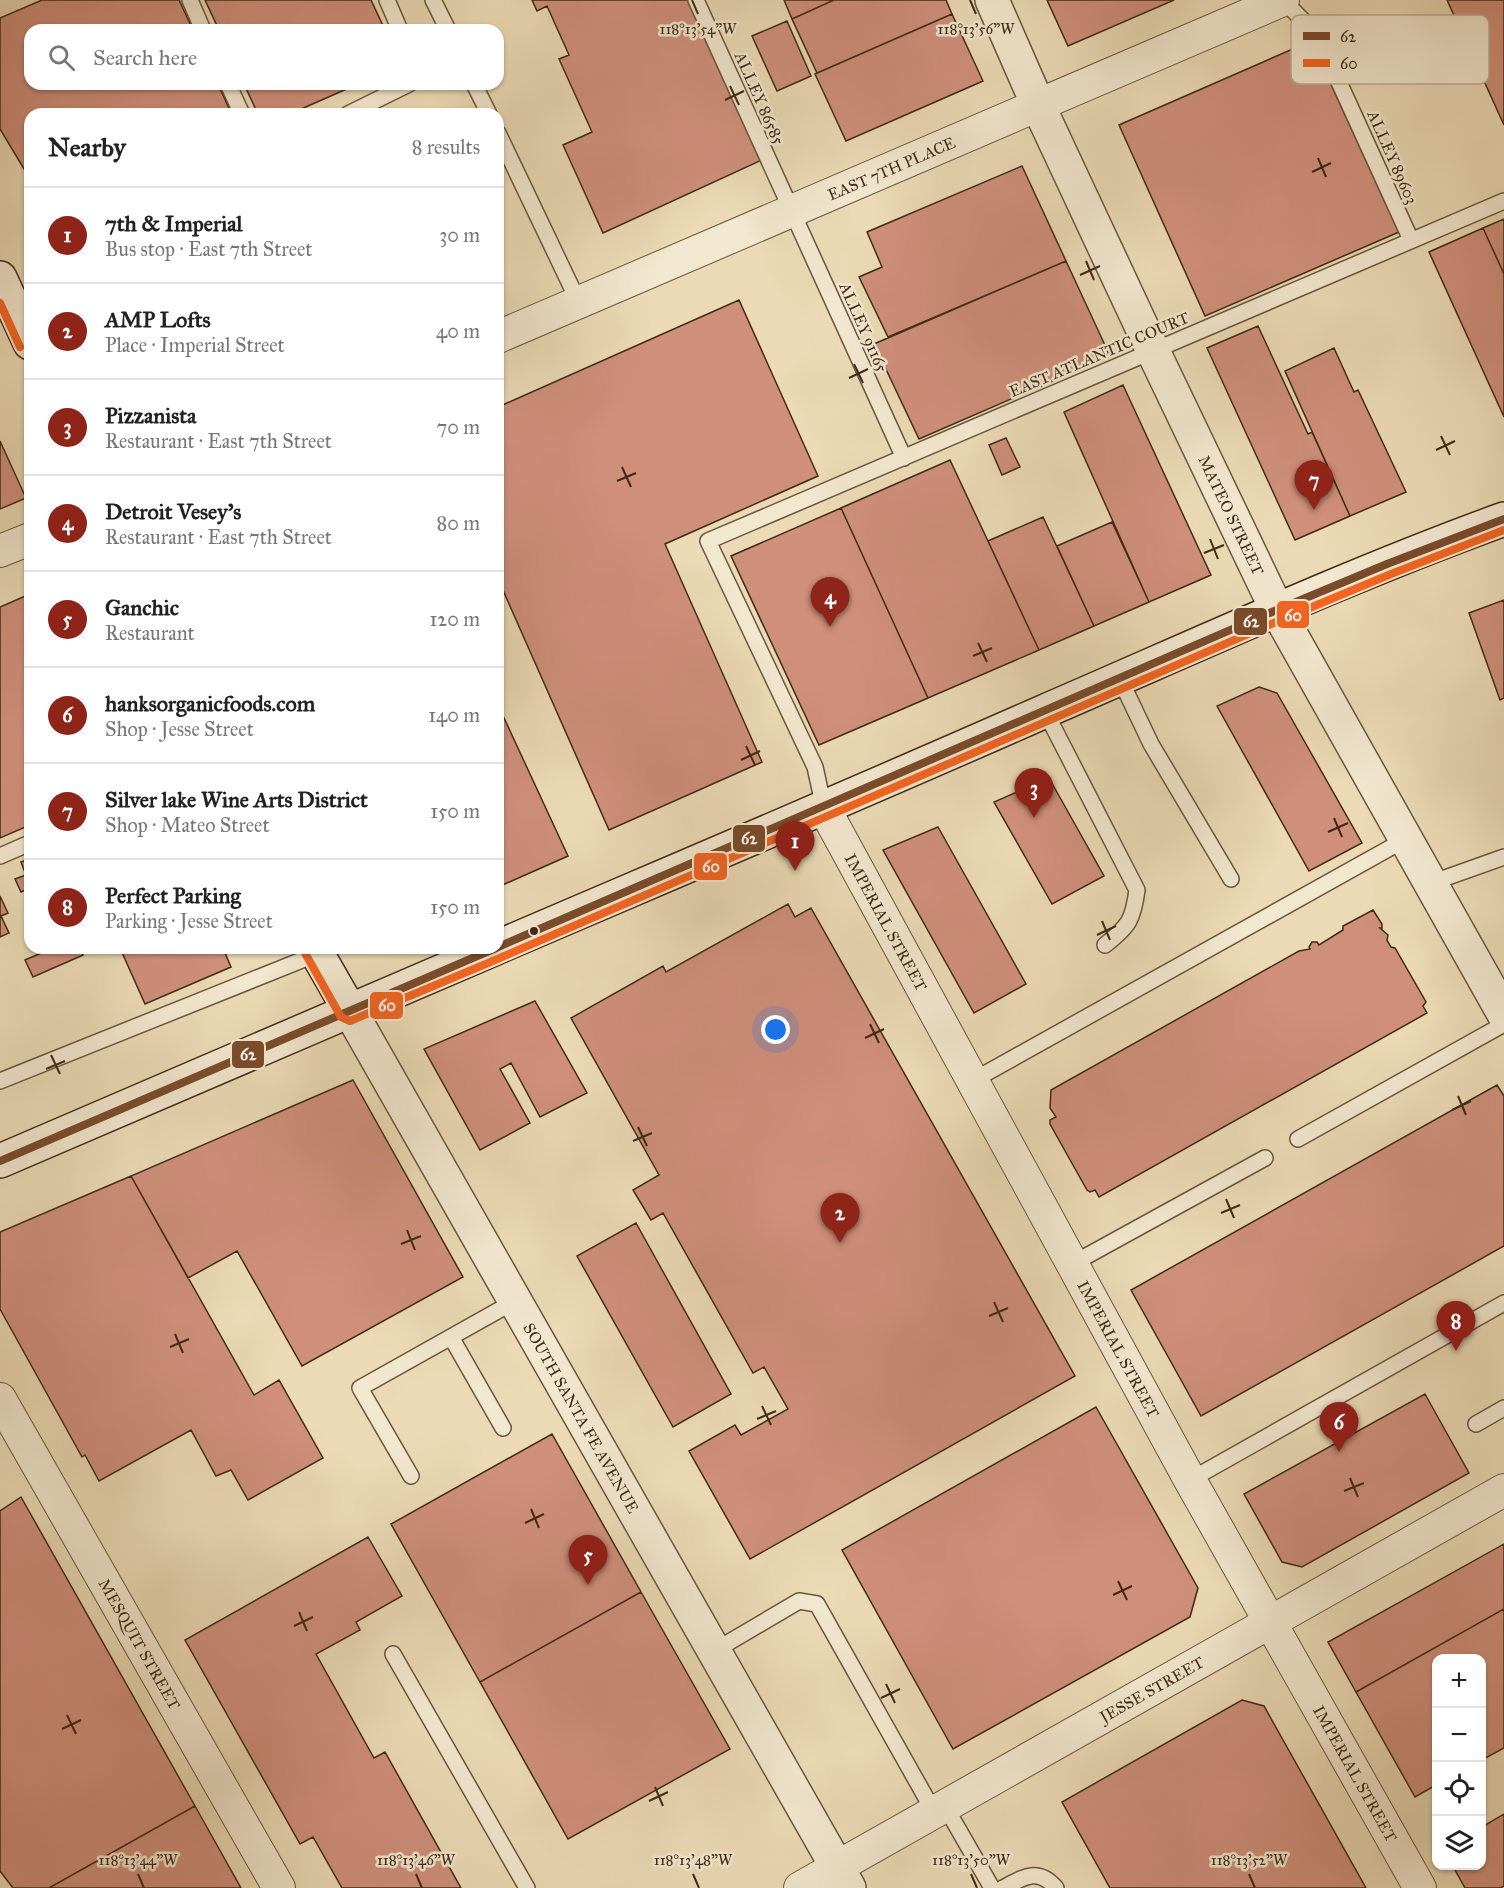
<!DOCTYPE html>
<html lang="en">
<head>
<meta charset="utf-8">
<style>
  body { margin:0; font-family:"IM FELL Great Primer",serif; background:#f2f2f2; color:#222 }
  .controls { position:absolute; right:18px; bottom:18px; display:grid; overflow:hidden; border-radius:12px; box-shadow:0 2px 4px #0004 }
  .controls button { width:54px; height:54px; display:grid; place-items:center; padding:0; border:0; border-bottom:2px solid #e0e0e0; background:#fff; color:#222; font:30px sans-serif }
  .you { position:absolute; left:776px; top:1030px; width:21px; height:21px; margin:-15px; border:4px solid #fff; border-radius:50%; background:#1a73e8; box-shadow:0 0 0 9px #1a73e833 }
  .badge { display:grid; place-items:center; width:39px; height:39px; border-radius:50%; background:#8f2418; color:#fff; font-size:20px; font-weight:700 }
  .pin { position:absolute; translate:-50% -50px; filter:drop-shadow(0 2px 3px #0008) }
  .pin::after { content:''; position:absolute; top:32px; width:21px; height:18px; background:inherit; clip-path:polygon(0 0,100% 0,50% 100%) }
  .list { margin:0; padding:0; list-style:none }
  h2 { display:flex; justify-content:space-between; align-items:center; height:78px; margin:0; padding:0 24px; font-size:26px }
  h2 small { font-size:20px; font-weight:400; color:#767676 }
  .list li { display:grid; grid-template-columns:39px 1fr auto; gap:18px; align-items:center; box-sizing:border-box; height:96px; padding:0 24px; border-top:2px solid #e0e0e0 }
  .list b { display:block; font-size:22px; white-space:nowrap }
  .list p { margin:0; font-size:20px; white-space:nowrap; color:#767676 }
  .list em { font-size:20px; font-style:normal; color:#767676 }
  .icon { flex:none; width:33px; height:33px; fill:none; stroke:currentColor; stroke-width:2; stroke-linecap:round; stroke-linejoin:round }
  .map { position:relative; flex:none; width:1504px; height:1888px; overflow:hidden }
  .search { position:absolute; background:#fff; box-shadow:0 2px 4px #0004; left:24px; top:24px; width:480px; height:66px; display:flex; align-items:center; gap:15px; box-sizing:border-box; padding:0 21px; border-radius:18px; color:#767676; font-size:22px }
  .panel { position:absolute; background:#fff; box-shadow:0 2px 4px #0004; left:24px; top:108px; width:480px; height:846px; border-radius:18px }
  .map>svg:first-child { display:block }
  .building { fill:#cf8f7b; stroke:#3f2a17; stroke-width:1.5 }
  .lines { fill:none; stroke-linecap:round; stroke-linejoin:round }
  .service-casing { stroke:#6a563e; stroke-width:18 }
  .minor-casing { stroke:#6a563e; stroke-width:34 }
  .tertiary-casing { stroke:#6a563e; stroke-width:36 }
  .secondary-casing { stroke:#3f2a17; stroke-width:36 }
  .service { stroke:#f2e7cf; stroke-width:15 }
  .minor { stroke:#f2e7cf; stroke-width:32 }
  .tertiary { stroke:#f2e7cf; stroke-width:33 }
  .secondary { stroke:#f2e7cf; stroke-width:33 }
  .bus-1-casing { stroke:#f2e7cf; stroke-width:12 }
  .bus-2-casing { stroke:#f2e7cf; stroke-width:12 }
  .bus-1 { stroke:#7a4b2a; stroke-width:8 }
  .bus-2 { stroke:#f26522; stroke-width:8 }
  .ticks { fill:none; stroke:#3f2a17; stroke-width:2 }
  .bus-dot { fill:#3f2a17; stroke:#f2e7cf; stroke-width:2 }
  .labels { text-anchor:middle; stroke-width:5; stroke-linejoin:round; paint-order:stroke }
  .street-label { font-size:16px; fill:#3f2a17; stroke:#f2e7cf }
  .key { fill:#f2e7cf; stroke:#bcae98; stroke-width:1.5 }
  .key-label { font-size:16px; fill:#3f2a17 }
  .ticks-label { font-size:15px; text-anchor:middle; fill:#3f2a17; stroke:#f2e7cf; stroke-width:5; stroke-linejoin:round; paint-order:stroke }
  .line-badge { stroke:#f2e7cf; stroke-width:2 }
  .badge-label { font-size:16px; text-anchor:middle; font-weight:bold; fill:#fff }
</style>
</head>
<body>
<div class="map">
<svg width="1504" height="1888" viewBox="0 0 1504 1888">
  <rect width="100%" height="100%" fill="#ebdab5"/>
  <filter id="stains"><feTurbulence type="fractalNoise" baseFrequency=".00333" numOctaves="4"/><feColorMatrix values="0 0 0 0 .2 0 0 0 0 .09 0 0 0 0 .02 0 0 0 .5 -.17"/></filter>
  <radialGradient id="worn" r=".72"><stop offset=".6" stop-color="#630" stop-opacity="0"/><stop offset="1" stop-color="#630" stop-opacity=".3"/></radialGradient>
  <path class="building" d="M42,0H179L193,30H30V84H218L231,113L30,114V179L0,129V18Z
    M205,0H371L385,30H219Z
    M532,0H689L762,160L603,233L563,145L592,132L559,59L569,55L547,6L537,11Z
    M784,0H834L792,19Z
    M834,0H946L952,14L817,73L792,19Z
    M1047,0H1174L1068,46Z
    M1447,0H1504V125Z
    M952,14L983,81L846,141L815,74Z
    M787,21L811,76L777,91L752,36Z
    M1311,41L1399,232L1205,316L1119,125Z
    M244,84H358L290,114H258Z
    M1022,166L1066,261L888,337L859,277L882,267L867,232Z
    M1504,219V274L1483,228Z
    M1483,228L1504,274V417L1429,252Z
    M1066,261L1110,356L919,439L874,344Z
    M739,300L818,476L665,544L762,762L609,830L498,579V407Z
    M1258,326L1308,434L1312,432L1350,516L1295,540L1207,348Z
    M1334,348L1354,392L1358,390L1406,492L1350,516L1285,371Z
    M1123,385L1211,575L1149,602L1064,412Z
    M1006,438L1020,467L1002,475L989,445Z
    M0,441L26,498L0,509Z
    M950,460L1039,650L928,698L841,508Z
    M841,508L928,698L819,745L731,556Z
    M1043,517L1094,626L1039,650L988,541Z
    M1112,522L1149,602L1094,626L1057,546Z
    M30,594V825L0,838V607Z
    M1504,600V698L1500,700L1469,613Z
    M1259,687L1277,693L1362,843L1309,871L1217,706Z
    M498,705L568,856L498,887Z
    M1049,778L1104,876L1052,904L994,802Z
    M938,827L1026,984L974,1013L883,850Z
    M30,859V888L21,892L15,879L26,875L21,862Z
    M0,896L8,913L1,916L9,933L0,937Z
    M788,904L795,917L811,908L1075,1376L750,1559L689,1451L735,1425L741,1435L788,1409L764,1367L753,1373L663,1213L651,1220L633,1190L659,1175L571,1018L663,966L666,972Z
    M1373,910L1382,924V928H1380L1388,935L1387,940L1391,947L1395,948L1426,1002L1423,1006L1427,1013L1099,1197L1095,1190L1090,1192L1087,1190L1050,1124V1120L1056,1117L1050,1108L1051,1090L1299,951L1310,949L1309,947L1312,942H1317L1319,945L1343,930V926Z
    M53,948H80L83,955L33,977L25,960Z
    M120,948H223L231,967L145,1004Z
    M535,1001L587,1093L540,1117L511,1063L500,1069L530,1123L480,1150L424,1049Z
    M353,1080L463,1277L302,1366L237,1251L188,1278L131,1176Z
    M1497,1085L1504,1096V1246L1201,1416L1131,1290Z
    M131,1176L254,1395L279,1380L323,1458L248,1500L231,1470L216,1476L191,1430L99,1481L85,1455L82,1457L0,1309V1232Z
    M636,1223L731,1394L673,1427L577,1256Z
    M1425,1394L1469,1473L1302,1567L1282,1562L1244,1494Z
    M1096,1407L1198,1588L1190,1617L953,1749L842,1550Z
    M552,1434L641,1592L480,1682L391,1524Z
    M21,1497L195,1806L49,1888H13L0,1871V1511Z
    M368,1537L402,1596L356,1622L360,1630L316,1654L374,1758L385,1752L461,1888H342L313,1837L300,1844L185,1640Z
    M1504,1544V1609L1356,1692L1328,1642Z
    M641,1592L730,1749L568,1839L480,1682Z
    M1504,1609V1748L1482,1760V1658H1436V1785L1415,1797L1356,1692Z
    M1242,1700L1264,1706L1366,1888H1110L1062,1802Z
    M195,1806L241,1888H49Z
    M1504,1814V1886L1500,1888H1465L1455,1870L1458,1869L1456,1866H1482V1827Z"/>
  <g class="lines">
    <g class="service-casing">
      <path id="service" d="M190,0L203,30
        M387,0L400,30
        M433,0L448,30
        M696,0L904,458
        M1283,0L1318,36L1411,240
        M228,84L242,114
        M474,84L489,114
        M348,114L409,84
        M498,133L579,303
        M1120,679L1151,744L1231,879
        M1045,711L1137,890C1133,920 1129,926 1105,945
        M824,808L815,767L708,541L1504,201
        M0,856L30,843
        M1431,883L1504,857
        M0,1081L317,954
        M972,1081L1406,839
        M1298,1139L1504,1024
        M1072,1264L1265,1158
        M451,1337L503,1428
        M1476,1424L1504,1408
        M411,1476L360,1388L515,1301
        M1190,1480L1504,1303
        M714,1651L799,1601L817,1604L934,1812
        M393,1654L527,1888
        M945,1806L992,1888
        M1003,1888C1024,1877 1038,1867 1056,1888"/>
    </g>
    <g class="minor-casing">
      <g id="minor">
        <path id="s1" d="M498,337L1283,0"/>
        <path d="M0,551L30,539"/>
        <path id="s2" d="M824,808L1190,1480L1420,1888"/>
        <path id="s3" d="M0,1399L279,1888"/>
        <path id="s4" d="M800,1888L1504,1490"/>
      </g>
    </g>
    <g class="tertiary-casing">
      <g id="tertiary">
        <path id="s5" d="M992,0L1038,105L1153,351L1277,610L1504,1014"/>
        <path id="s6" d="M350,1011L849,1888"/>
      </g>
    </g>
    <g class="secondary-casing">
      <path id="secondary" d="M0,278L30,343
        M498,947C680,869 862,792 1043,712C1196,646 1347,576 1504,519
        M314,948L350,1011
        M0,1161L496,948"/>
    </g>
    <use href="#service" class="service"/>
    <use href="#minor" class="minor"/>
    <use href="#tertiary" class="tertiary"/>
    <use href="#secondary" class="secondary"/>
    <g class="bus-1-casing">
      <path id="bus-1" d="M498,947L1272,612L1387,564L1504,519
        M0,1161L496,948"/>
    </g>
    <g class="bus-2-casing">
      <path id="bus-2" d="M0,303L20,347
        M305,953L341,1017L350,1021L500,958
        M502,957L1276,622L1391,574L1504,530"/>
    </g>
    <use href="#bus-1" class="bus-1"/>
    <use href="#bus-2" class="bus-2"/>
  </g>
  <path class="ticks" d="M692,0L698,14M970,0L976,14M730,86L739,105M725,100L744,91M1318,158L1326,177M1312,172L1331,163M1086,261L1094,280M1080,275L1100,266M854,364L863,383M849,378L868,369M1441,436L1450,455M1436,450L1455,441M622,467L631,487M617,481L636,473M1210,539L1218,559M1204,553L1224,545M978,643L987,662M973,656L992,648M746,746L755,765M741,760L760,751M1334,818L1342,837M1328,832L1348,823M1102,921L1110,940M1097,935L1116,926M870,1024L879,1043M865,1038L884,1029M51,1055L60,1074M46,1069L65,1061M1458,1096L1466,1115M1452,1110L1471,1101M638,1127L647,1146M633,1141L652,1133M1226,1199L1234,1218M1221,1213L1240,1205M407,1230L415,1250M401,1244L421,1236M994,1302L1003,1322M989,1316L1008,1308M175,1334L183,1353M170,1347L189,1339M762,1406L771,1425M757,1419L776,1411M1350,1478L1358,1497M1344,1491L1364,1483M531,1509L539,1528M525,1523L544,1514M1118,1581L1127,1600M1113,1595L1132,1586M299,1612L307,1631M294,1626L313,1617M886,1684L895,1703M881,1698L900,1689M67,1715L76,1734M62,1729L81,1720M655,1787L663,1806M649,1801L668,1792M138,1874L144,1888M416,1874L422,1888M693,1874L699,1888M971,1874L977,1888M1249,1874L1255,1888"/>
  <circle class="bus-dot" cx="534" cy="931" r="5"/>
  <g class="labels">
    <g class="street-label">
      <text transform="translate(760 98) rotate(66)" y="6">ALLEY 86585</text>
      <text transform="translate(1393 157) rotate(66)" y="6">ALLEY 89603</text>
      <text dy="6" stroke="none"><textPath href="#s1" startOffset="428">EAST 7TH PLACE</textPath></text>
      <text transform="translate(864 327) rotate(66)" y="6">ALLEY 91165</text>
      <text transform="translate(1099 354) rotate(-23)" y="6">EAST ATLANTIC COURT</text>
      <text dy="6" stroke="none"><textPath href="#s5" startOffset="568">MATEO STREET</textPath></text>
      <text dy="6" stroke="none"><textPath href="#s2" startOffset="130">IMPERIAL STREET</textPath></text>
      <text dy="6" stroke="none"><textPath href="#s2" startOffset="616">IMPERIAL STREET</textPath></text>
      <text dy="6" stroke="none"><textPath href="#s6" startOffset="468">SOUTH SANTA FE AVENUE</textPath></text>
      <text dy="6" stroke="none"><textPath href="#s3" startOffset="282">MESQUIT STREET</textPath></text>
      <text dy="6" stroke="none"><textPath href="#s4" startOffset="404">JESSE STREET</textPath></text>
      <text dy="6" stroke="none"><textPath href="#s2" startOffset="1102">IMPERIAL STREET</textPath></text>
    </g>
  </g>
  <rect x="1291" y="15" width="198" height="69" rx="9" class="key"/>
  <rect x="1303" y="32" width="27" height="8" fill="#7a4b2a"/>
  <rect x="1303" y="59" width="27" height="8" fill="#f26522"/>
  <g class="key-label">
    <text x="1340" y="42">62</text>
    <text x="1340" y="69">60</text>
  </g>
  <g class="ticks-label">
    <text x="698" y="34">118°13'54"W</text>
    <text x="976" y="34">118°13'56"W</text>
    <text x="138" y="1865">118°13'44"W</text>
    <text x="416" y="1865">118°13'46"W</text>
    <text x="693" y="1865">118°13'48"W</text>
    <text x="971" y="1865">118°13'50"W</text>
    <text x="1249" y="1865">118°13'52"W</text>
  </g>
  <g class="line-badge">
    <rect x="1276" y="600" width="34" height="29" rx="6" fill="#f26522"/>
    <rect x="1233" y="607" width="35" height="29" rx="6" fill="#7a4b2a"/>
    <rect x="732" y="824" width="34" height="29" rx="6" fill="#7a4b2a"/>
    <rect x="693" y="852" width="35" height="29" rx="6" fill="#f26522"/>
    <rect x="369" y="991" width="35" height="29" rx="6" fill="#f26522"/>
    <rect x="231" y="1040" width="34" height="29" rx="6" fill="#7a4b2a"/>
  </g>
  <g class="badge-label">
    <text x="1293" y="621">60</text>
    <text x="1251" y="627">62</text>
    <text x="749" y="844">62</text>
    <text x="711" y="872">60</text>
    <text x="387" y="1011">60</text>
    <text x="248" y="1060">62</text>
  </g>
  <rect width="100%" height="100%" filter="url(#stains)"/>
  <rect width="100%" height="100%" fill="url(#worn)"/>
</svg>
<div class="controls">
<button>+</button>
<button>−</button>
<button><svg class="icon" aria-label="locate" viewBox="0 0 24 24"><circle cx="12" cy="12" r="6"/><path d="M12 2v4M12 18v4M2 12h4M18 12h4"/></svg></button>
<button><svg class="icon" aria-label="layers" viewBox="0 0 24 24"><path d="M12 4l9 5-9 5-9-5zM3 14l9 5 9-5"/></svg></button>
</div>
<div class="you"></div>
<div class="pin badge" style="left:795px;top:871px">1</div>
<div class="pin badge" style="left:840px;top:1243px">2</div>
<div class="pin badge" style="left:1034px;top:818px">3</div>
<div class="pin badge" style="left:830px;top:627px">4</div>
<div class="pin badge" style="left:588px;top:1585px">5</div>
<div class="pin badge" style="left:1339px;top:1452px">6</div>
<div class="pin badge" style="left:1314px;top:510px">7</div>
<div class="pin badge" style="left:1456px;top:1351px">8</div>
<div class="search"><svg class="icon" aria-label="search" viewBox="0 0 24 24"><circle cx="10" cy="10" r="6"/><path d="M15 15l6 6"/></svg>Search here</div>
<section class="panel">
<h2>Nearby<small>8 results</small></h2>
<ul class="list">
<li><span class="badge">1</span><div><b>7th &amp; Imperial</b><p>Bus stop · East 7th Street</p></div><em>30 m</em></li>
<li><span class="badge">2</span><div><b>AMP Lofts</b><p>Place · Imperial Street</p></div><em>40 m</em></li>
<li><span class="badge">3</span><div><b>Pizzanista</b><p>Restaurant · East 7th Street</p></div><em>70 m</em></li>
<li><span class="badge">4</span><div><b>Detroit Vesey's</b><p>Restaurant · East 7th Street</p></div><em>80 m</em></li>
<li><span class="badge">5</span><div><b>Ganchic</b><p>Restaurant</p></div><em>120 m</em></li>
<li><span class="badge">6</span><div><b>hanksorganicfoods.com</b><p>Shop · Jesse Street</p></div><em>140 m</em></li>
<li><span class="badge">7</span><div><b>Silver lake Wine Arts District</b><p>Shop · Mateo Street</p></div><em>150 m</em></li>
<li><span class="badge">8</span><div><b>Perfect Parking</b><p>Parking · Jesse Street</p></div><em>150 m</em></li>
</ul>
</section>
</div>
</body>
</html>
